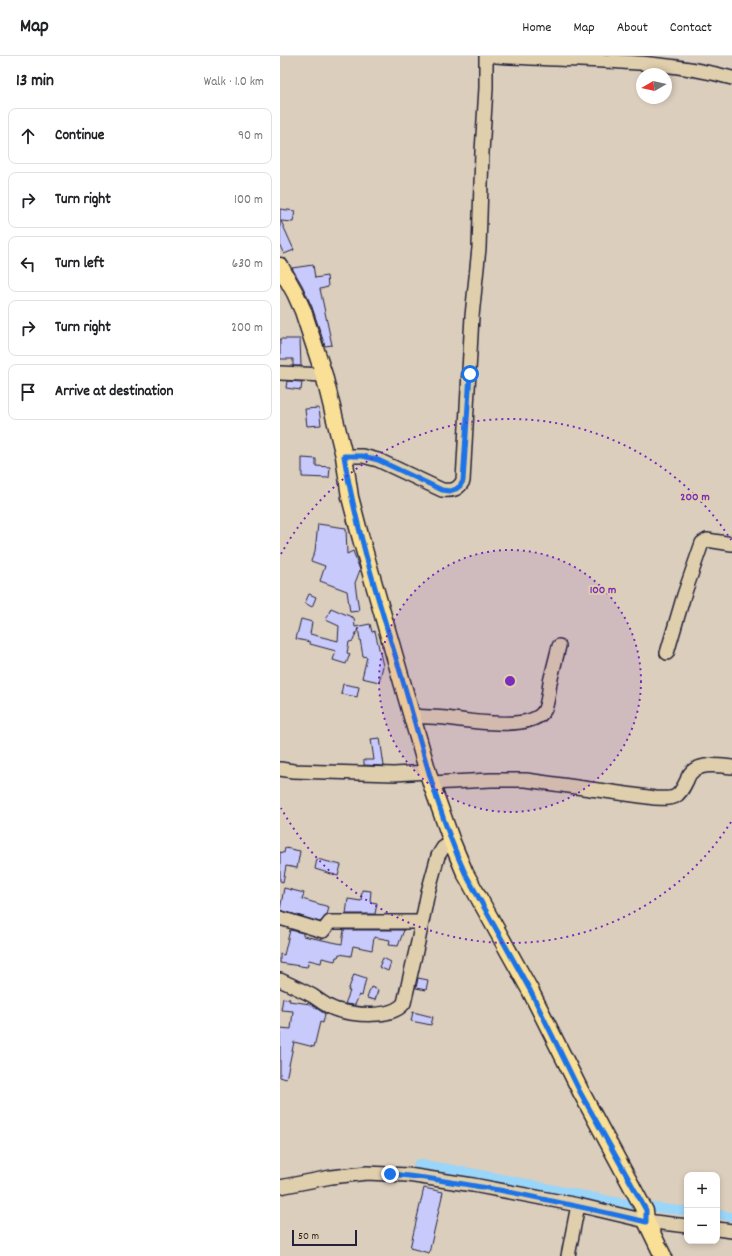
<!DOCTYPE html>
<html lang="en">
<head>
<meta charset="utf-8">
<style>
  body { margin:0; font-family:Dekko,sans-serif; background:#f2f2f2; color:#202124 }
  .controls { position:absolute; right:12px; bottom:12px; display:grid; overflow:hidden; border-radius:8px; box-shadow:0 2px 6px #0003 }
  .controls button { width:36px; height:36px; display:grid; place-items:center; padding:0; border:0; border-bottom:1px solid #e0e0e0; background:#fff; color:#202124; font:20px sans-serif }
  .compass { position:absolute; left:356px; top:12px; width:36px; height:36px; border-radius:50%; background:#fff; box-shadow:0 2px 6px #0003; rotate:261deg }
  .scale { position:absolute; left:12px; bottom:10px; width:65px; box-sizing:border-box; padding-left:4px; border:2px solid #22223b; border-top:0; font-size:11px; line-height:14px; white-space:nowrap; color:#22223b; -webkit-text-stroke:3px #e0cfad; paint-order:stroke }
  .stop { position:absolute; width:12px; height:12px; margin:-9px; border:3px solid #1a73e8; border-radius:50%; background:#fff }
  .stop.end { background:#1a73e8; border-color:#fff; box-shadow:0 1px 4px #0008 }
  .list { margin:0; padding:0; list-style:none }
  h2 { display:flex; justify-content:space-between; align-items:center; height:52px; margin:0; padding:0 16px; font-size:17px }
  h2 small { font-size:13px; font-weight:400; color:#757577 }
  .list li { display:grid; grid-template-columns:26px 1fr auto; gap:12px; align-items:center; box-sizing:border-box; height:56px; margin:0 8px 8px; padding:0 8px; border:1px solid #e0e0e0; border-radius:8px }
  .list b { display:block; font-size:15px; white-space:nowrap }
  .list em { font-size:13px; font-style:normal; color:#757577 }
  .icon { flex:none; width:22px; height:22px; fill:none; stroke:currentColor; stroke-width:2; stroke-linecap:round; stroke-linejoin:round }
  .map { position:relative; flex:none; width:452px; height:1200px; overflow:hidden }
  header { display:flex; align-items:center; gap:24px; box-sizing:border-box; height:56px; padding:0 20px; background:#fff; border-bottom:1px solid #e0e0e0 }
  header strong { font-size:19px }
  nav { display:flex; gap:22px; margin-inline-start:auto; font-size:14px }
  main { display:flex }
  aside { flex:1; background:#fff }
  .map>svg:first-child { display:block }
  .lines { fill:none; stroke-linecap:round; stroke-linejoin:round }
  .canal { stroke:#9ad5fa; stroke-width:9 }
  .building { fill:#c9cafc; stroke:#22223b }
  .minor-casing { stroke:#22223b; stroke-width:16 }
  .major-casing { stroke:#22223b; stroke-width:19 }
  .minor { stroke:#e0cfad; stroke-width:13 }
  .major { stroke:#fadf96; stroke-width:16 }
  .route { stroke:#1a73e8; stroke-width:5 }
  .ring { fill:none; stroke:#7b2cbf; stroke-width:2; stroke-dasharray:2 4 }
  .centre { fill:#7b2cbf; stroke:#e0cfad; stroke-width:2 }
  .ring-label { font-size:12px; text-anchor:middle; font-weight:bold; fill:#7b2cbf; stroke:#e0cfad; stroke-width:4; stroke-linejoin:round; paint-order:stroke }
</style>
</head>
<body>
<header>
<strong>Map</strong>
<nav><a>Home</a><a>Map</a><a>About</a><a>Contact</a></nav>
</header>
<main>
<aside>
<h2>13 min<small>Walk · 1.0 km</small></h2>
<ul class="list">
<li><svg class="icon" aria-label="ahead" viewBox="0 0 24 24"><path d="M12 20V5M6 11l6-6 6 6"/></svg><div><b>Continue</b></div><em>90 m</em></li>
<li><svg class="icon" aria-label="right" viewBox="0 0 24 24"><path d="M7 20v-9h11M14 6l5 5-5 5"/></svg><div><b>Turn right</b></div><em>100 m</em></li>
<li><svg class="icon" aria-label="left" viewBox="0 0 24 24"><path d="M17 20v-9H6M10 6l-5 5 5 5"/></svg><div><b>Turn left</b></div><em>630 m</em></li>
<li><svg class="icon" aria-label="right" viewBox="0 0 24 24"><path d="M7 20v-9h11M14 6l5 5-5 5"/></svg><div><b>Turn right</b></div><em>200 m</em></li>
<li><svg class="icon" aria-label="arrive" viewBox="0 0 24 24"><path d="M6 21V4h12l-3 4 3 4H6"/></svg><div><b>Arrive at destination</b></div></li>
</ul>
</aside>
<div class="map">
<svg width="452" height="1200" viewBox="0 0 452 1200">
  <rect width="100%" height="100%" fill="#dbcebd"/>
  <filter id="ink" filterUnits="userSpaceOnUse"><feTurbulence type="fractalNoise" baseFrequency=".025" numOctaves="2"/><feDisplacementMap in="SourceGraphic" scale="8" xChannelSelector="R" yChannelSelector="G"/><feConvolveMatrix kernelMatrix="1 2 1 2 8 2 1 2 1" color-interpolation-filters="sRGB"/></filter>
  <g filter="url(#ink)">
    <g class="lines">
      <path class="canal" d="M138,1108C228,1120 316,1147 407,1155
        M437,1158L452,1161"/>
    </g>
    <path class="building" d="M0,153L15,155L13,166L1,165L14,194L4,198L0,190Z
      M33,209L35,222L47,220L48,231L40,233L52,289L45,290L32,251L22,229L12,212Z
      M0,283H20L21,310H13V303H0Z
      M7,325L22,326L21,334L6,332Z
      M39,352L41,369L27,370L25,353Z
      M22,402L36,403V410L50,411L49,422L22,421Z
      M38,468L66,472L67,498L73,495L80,514L75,527L79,555L70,556L67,535L40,525L45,510L31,505L35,495Z
      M29,538L36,541L32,551L25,547Z
      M51,552L74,562L75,571L90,568L92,576L95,575L103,610L99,626L82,622L87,601L83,600L78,572L73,585L69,586L67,597L70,598L66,608L53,604L56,595L30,588V586L16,583L21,563L32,566L30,578L58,585L59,570L46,564Z
      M63,628L79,631L77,641L61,638Z
      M100,682L104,710L84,709V704H94L91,683Z
      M5,792L20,795L17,812L6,810L3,826L0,825V796L4,797Z
      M37,803L61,809L58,820L35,813Z
      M4,832L24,837L22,843L49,851L47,859L40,866L0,854Z
      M82,834L91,835L90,846L97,847L95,858H66L68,843L81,845Z
      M10,874L23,877V880L62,888L64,874H124L118,890L109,889L110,884L94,881L92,894L73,890L71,900L59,898L58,901H56L55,905L42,902L41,907L29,904L27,911L0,907V898L4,899Z
      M103,902L111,906L108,915L99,911Z
      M74,918L86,922L82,940L79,939L75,949L65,948L70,935H68Z
      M138,922L148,924L146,934L136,932Z
      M91,931L98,934L95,944L87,942Z
      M3,942L10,943L9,945L30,948L45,958L43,967L40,966L34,991L14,986L6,1023L0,1021V972L11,973L13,955L1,954Z
      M133,956L153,961L151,969L131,965Z
      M144,1132L163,1136L149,1197L130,1192Z"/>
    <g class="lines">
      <g class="minor-casing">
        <path id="minor" d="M216,0C294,6 376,1 452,22
          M0,317L44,319
          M64,400H83L98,404L162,434C172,435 178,434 183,425L192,260L199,192L202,96L206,32V0
          M387,597L404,539L422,487L427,484L452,488
          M133,660C144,661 155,661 166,662C187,665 255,676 265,653C268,645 269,634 270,626C273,614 276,602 279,590
          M0,713L13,715L114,718L148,716
          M151,727L211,724H246L375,742C395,743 398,743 407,724C408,720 411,716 414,714C425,707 441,710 452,711
          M0,862L43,875L50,866H142
          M0,924C11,929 22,934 33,940C40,945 49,952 57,954C74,959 112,963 124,947L138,886L148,836L158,800L163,792L172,786
          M0,1131L51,1121L87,1117L128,1119L193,1129L298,1149L366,1165L407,1170
          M437,1173L452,1175
          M288,1200L298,1149"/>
      </g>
      <g class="major-casing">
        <path id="major" d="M0,210L15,237L23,255L44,319L64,400L70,441L81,483L151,727L172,786L185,817L250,934L301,1036L365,1155L366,1165L383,1200"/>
      </g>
      <use href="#minor" class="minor"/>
      <use href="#major" class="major"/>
    </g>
  </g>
  <g class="lines" filter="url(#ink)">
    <path class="route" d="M110,1118C147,1121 183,1128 219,1134C268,1144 317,1154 366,1166V1154L300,1036L250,934L185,817C158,758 143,694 125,632C102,555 77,479 64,400H83L98,404L162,434L170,435L176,433L180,430L183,425L190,318"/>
  </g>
  <circle cx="230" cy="625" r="131" fill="#7b2cbf" fill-opacity=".12"/>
  <g class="ring">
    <circle cx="230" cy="625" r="131"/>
    <path d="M451 766A262 262 0 0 1 1 752M1 498A262 262 0 0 1 451 484"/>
  </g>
  <circle cx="230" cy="625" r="6" class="centre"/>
  <g class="ring-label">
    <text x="415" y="444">200 m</text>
    <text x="323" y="537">100 m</text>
  </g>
</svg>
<div class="controls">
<button>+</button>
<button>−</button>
</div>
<svg class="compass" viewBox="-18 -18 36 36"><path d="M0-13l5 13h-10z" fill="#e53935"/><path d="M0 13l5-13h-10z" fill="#757577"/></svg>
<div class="scale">50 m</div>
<div class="stop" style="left:190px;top:318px"></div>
<div class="stop end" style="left:110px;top:1118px"></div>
</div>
</main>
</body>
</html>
